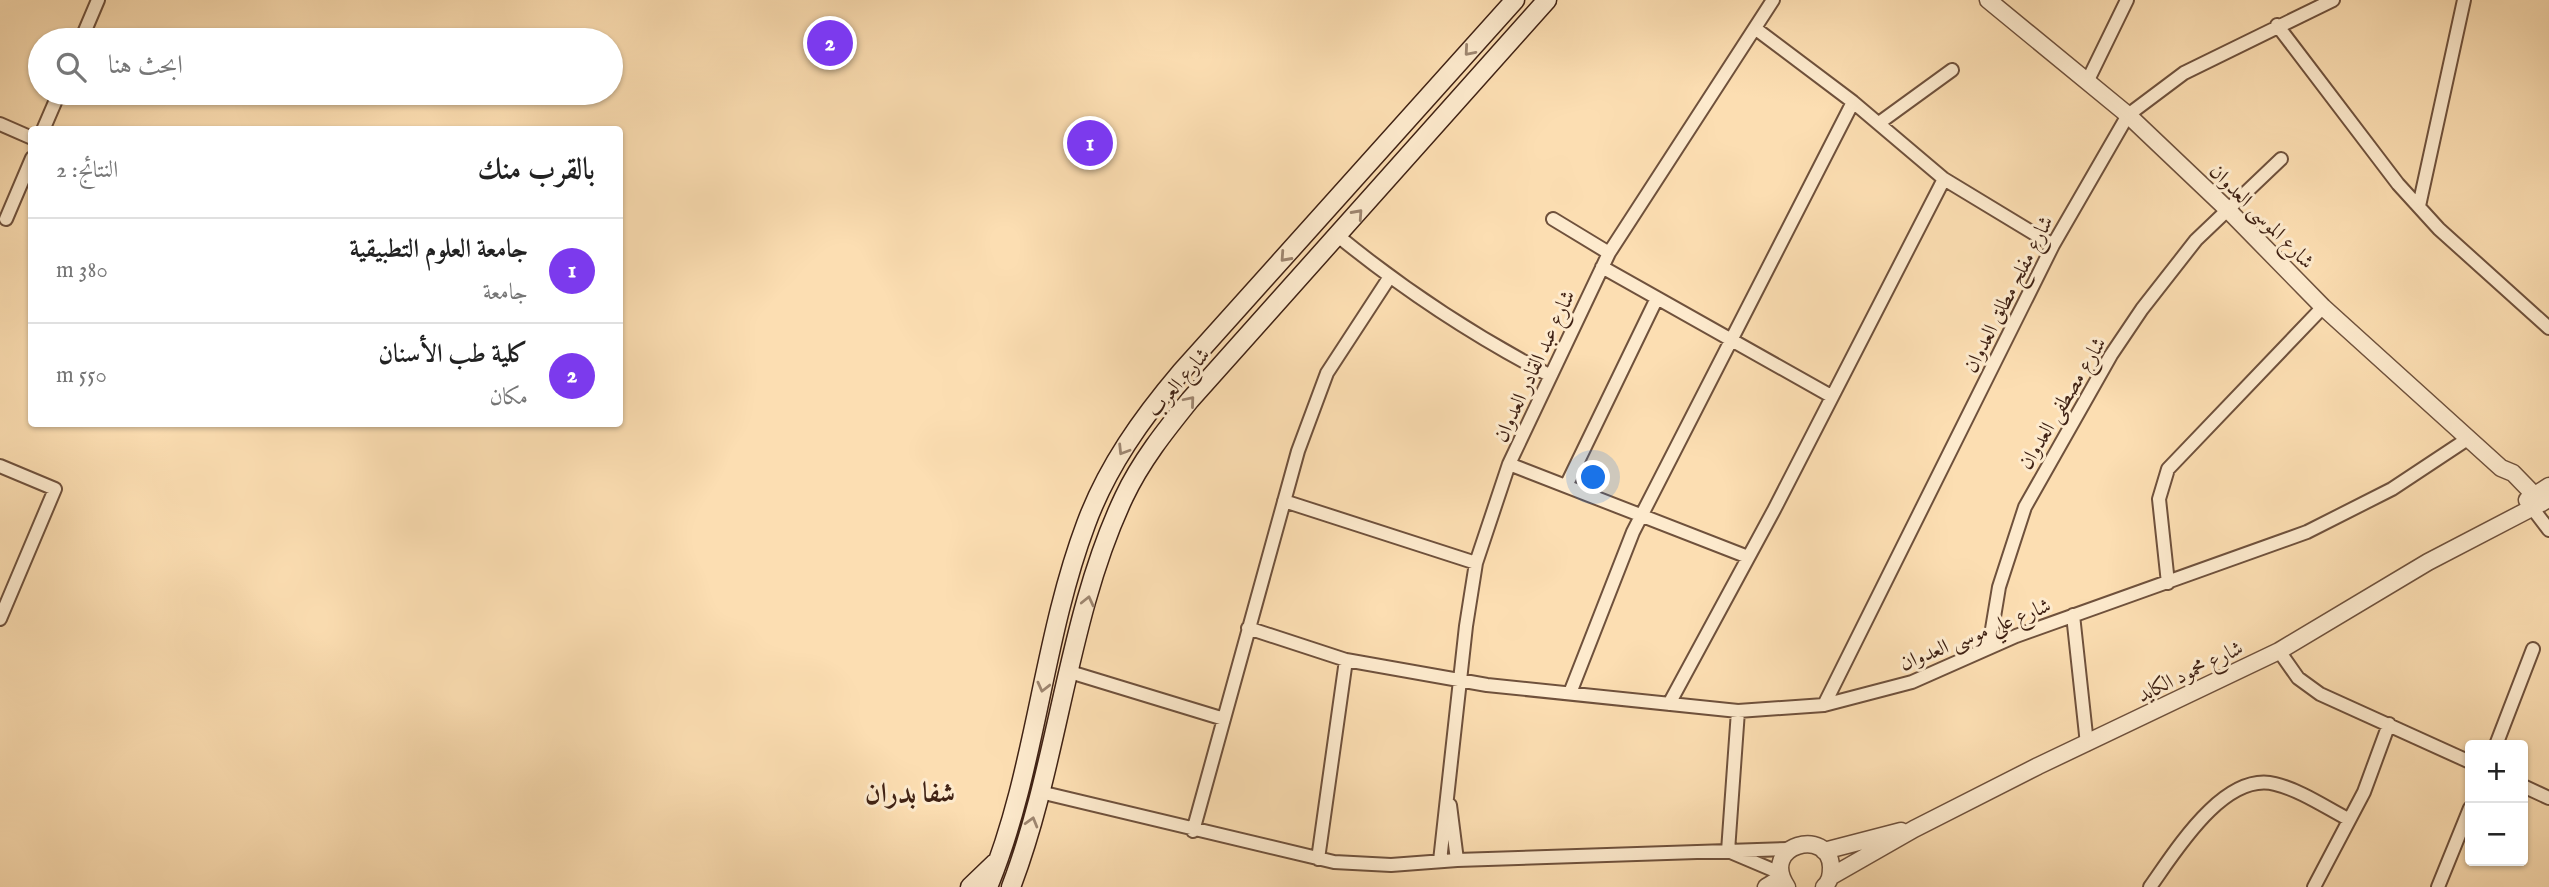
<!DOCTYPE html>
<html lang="ar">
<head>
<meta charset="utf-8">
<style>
  body { margin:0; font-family:"IM FELL English",Amiri,serif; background:#f6f6f6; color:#222; direction:rtl }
  .controls { position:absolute; right:21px; bottom:21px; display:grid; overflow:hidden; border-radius:7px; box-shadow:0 2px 5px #0004 }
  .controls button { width:63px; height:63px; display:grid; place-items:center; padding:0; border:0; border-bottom:2px solid #e0e0e0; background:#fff; color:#222; font:35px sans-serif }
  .you { position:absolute; left:1594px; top:478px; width:24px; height:24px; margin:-18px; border:5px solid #fff; border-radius:50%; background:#1a73e8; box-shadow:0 0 0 10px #1a73e833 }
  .badge { display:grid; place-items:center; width:46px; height:46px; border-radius:50%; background:#7c3aed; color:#fff; font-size:23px; font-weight:700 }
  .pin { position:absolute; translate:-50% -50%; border:4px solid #fff; box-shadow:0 2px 7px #0006 }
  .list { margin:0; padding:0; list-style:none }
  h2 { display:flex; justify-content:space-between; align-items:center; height:91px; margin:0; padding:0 28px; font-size:30px }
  h2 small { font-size:23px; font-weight:400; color:#767676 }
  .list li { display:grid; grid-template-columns:46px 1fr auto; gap:21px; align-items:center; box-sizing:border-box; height:105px; padding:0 28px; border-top:2px solid #e0e0e0 }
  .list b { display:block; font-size:26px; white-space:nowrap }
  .list p { margin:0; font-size:23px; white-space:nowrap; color:#767676 }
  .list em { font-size:23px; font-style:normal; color:#767676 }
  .icon { flex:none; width:38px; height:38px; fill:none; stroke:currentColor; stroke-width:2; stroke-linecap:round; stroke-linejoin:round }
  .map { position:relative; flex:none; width:2549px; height:887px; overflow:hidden; direction:ltr }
  .search { position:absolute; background:#fff; box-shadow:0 2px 5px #0004; left:28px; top:28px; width:595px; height:77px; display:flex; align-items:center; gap:18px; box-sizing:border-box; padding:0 24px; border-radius:38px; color:#767676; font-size:26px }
  .panel { position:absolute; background:#fff; box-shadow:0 2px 5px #0004; left:28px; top:126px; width:595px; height:301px; border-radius:7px; direction:rtl }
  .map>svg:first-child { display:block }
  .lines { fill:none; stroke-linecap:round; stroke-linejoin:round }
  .minor-casing { stroke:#6f513c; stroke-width:16 }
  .tertiary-casing { stroke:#6f513c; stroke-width:19 }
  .secondary-casing { stroke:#402214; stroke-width:21 }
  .minor { stroke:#fdeacd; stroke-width:12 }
  .tertiary { stroke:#fdeacd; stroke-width:16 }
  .secondary { stroke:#fdeacd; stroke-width:18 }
  .oneway { stroke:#9e8670 }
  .labels { text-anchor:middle; stroke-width:6; stroke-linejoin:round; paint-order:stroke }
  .street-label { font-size:21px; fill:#402214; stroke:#fdeacd }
  .district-label { font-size:28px; font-weight:bold; fill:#402214; stroke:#fdeacd }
</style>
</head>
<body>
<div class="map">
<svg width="2549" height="887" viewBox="0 0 2549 887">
  <rect width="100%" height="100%" fill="#fcdeb2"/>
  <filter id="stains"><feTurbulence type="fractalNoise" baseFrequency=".00286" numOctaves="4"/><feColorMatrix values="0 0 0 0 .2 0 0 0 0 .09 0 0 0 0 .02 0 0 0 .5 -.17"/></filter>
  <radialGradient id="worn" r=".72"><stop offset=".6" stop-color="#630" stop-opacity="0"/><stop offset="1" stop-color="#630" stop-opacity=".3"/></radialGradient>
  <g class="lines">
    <g class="minor-casing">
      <path id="minor" d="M2277,25L2398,184L2439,229L2549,328
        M1756,29L1853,102L1944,179L2053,245
        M81,40L98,0
        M2088,80L2127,0
        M1879,123L1952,70
        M0,124L32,138
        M43,130L59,93
        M2419,206L2464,0
        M6,219L32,158
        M1553,219L1609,253
        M1338,236C1403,289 1474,336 1549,375
        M1602,267L1831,396
        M1509,464L1748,557
        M0,466L55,489L0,619
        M1566,486L1657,298
        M1284,501L1476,563
        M2533,509L2549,530
        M2168,583L2159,499L2168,469L2323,307
        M2073,615L2087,744
        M1248,628L1346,660L1487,685L1738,711L1824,705L1912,682L2016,636L2307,532L2392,489L2469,438
        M1989,647L1999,587L2025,507L2111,355L2142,309L2196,240L2281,159
        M2279,651L2298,678L2320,694L2470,762
        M1070,672L1224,719
        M1570,693L1633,532L1853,102
        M1669,704L1774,510L1944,179
        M1824,705L2053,245L2128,115L2184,73L2333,0
        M2496,745L2533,649
        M2523,786L2549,798
        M1040,792L1334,862L1391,865L1457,860L1789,849
        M1450,805L1457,860
        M1193,831L1298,451L1327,373L1389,278
        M1728,851L1738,711
        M1728,851L1780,873
        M1318,859L1346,660
        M1440,861L1466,626L1476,563L1509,464L1609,253L1773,0
        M2150,887C2175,852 2224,771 2275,784C2300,790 2325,807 2348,819
        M2314,887L2364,792L2389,724
        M2438,887L2470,808"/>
    </g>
    <g class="tertiary-casing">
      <path id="tertiary" d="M1988,0L2128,115L2228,210L2323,307L2501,468L2513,473L2542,503
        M2527,500L2549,486
        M1824,851L1901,831
        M1830,877L1914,829L2038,766L2279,651L2428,562L2549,499
        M1766,887L1781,878
        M1787,887C1758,844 1830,827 1831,867C1831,876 1830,881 1824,887"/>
    </g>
    <g class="secondary-casing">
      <path id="secondary" d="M970,887L995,863
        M988,887C1036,771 1042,641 1086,524C1107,467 1142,418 1181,372L1515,0
        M1011,887C1059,762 1067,617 1124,497C1141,461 1165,431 1190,400L1547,0"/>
    </g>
    <use href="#minor" class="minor"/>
    <use href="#tertiary" class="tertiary"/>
    <use href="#secondary" class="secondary"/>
  </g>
  <defs><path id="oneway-chevron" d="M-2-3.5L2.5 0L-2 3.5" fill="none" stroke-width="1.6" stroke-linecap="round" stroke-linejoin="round" transform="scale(1.75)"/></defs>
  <g class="oneway">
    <use href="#oneway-chevron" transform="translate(1469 51) rotate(131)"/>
    <use href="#oneway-chevron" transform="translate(1358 214) rotate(-48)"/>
    <use href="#oneway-chevron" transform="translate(1285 257) rotate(132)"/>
    <use href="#oneway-chevron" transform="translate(1190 401) rotate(-50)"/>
    <use href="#oneway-chevron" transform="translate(1123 450) rotate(122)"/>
    <use href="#oneway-chevron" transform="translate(1088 601) rotate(-77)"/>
    <use href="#oneway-chevron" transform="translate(1043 687) rotate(104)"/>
    <use href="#oneway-chevron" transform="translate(1032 822) rotate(-74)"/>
  </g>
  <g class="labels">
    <g class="street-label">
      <text transform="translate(2262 216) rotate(45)" y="7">شارع الموسى العدوان</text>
      <text transform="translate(2008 294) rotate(-63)" y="7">شارع مفلح مطلق العدوان</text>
      <text transform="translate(1534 366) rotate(-65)" y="7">شارع عبد القادر العدوان</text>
      <text transform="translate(1178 382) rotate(-49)" y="7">شارع العرب</text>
      <text transform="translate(2062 403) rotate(-59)" y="7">شارع مصطفى العدوان</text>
      <text transform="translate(1975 634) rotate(-22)" y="7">شارع علي موسى العدوان</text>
      <text transform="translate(2190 671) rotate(-26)" y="7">شارع محمود الكايد</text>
    </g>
    <g class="district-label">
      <text x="910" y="802">شفا بدران</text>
    </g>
  </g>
  <rect width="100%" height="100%" filter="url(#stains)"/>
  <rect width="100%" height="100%" fill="url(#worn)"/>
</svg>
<div class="controls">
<button>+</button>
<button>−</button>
</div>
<div class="you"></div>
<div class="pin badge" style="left:1090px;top:143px">1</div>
<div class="pin badge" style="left:830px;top:43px">2</div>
<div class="search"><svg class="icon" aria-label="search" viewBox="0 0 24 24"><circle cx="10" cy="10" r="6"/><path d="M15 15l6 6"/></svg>ابحث هنا</div>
<section class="panel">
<h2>بالقرب منك<small>النتائج: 2</small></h2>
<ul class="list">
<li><span class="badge">1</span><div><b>جامعة العلوم التطبيقية</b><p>جامعة</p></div><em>380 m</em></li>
<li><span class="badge">2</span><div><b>كلية طب الأسنان</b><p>مكان</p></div><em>550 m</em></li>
</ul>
</section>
</div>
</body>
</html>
